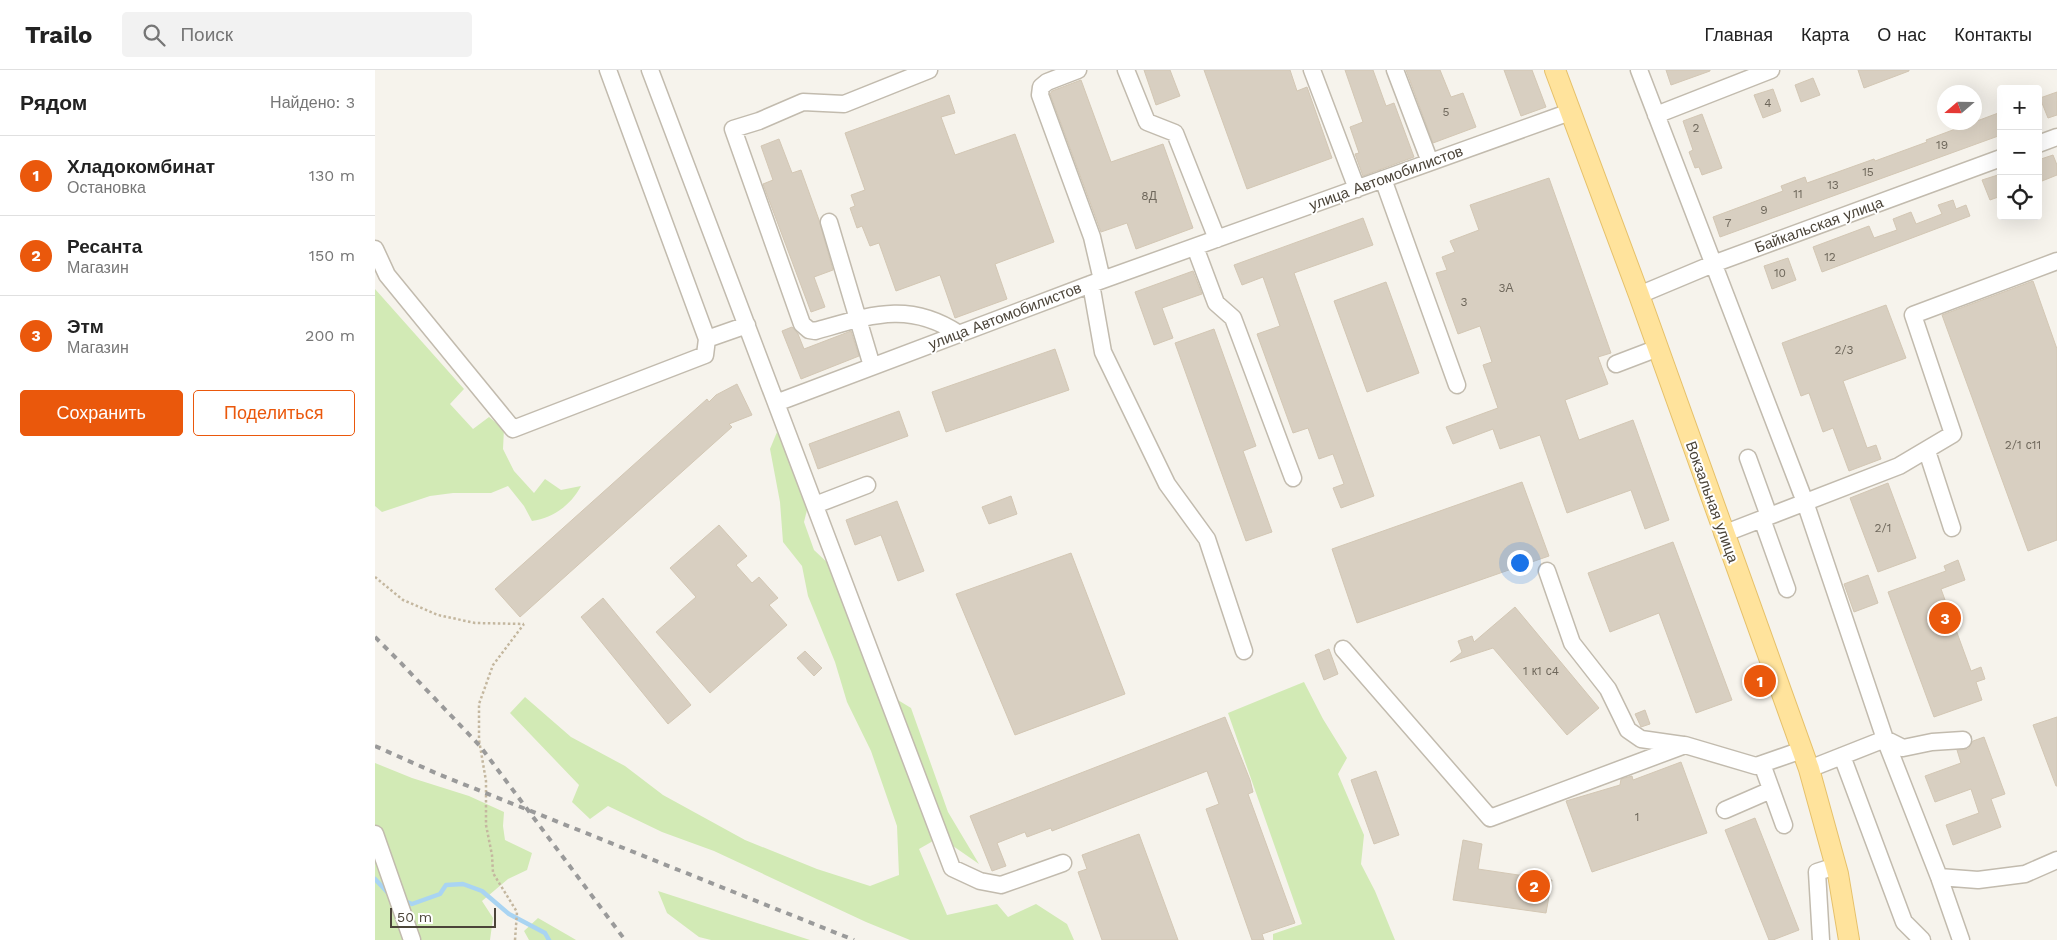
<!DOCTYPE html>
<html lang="ru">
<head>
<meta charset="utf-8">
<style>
  body { margin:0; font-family:"Work Sans",sans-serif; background:#f2f2f2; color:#222 }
  .controls { position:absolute; right:15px; top:15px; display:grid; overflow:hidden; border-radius:5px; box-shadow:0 5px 20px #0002 }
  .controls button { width:45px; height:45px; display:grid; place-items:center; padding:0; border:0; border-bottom:1px solid #e0e0e0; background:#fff; color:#222; font:25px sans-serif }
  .compass { position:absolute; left:1562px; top:15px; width:45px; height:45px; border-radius:50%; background:#fff; box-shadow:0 5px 20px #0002; rotate:250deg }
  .scale { position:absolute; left:15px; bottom:12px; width:106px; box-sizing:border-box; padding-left:5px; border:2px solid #4b4439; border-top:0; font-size:14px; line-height:18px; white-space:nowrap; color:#4b4439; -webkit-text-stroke:4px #fff; paint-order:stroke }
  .you { position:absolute; left:1144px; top:492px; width:18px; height:18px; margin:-12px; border:4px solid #fff; border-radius:50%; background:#1a73e8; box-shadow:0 0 0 8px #1a73e833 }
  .badge { display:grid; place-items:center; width:32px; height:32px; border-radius:50%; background:#ea580c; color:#fff; font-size:16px; font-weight:700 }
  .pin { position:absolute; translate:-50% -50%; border:2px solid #fff; box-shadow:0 1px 5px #0006 }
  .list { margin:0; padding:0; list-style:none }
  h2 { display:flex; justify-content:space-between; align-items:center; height:65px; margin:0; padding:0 20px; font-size:21px }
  h2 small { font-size:16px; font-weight:400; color:#767676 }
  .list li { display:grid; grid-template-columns:32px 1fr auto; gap:15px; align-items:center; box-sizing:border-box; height:80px; padding:0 20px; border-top:1px solid #e0e0e0 }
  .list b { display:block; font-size:19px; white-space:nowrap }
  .list p { margin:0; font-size:16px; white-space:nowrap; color:#767676 }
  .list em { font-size:16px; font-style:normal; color:#767676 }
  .actions { display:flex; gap:10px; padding:15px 20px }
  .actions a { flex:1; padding:11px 0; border:1px solid #ea580c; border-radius:5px; text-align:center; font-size:18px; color:#ea580c }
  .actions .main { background:#ea580c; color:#fff }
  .icon { flex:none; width:28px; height:28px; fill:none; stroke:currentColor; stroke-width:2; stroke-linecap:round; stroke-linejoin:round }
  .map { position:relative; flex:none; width:1682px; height:870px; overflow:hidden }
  header { display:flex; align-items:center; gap:30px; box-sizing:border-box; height:70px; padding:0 25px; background:#fff; border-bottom:1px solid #e0e0e0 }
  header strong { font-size:24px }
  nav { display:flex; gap:28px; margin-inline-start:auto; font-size:18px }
  .search { width:350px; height:45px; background:#f2f2f2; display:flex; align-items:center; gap:12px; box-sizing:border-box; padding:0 18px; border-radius:5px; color:#767676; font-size:19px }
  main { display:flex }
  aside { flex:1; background:#fff }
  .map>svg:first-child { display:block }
  .green { fill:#d2eab5 }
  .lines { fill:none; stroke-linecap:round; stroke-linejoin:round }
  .stream { stroke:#a9d4f2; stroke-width:4.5 }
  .building { fill:#d8cfc1; stroke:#d3c7b4 }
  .minor-casing { stroke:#c2bbae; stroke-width:19 }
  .major-casing { stroke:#e6c16a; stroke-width:22 }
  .path { stroke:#c4b79f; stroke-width:2.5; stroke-dasharray:2.5 2.5; stroke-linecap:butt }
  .minor { stroke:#fff; stroke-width:16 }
  .major { stroke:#ffe39c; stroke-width:20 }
  .rail { stroke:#9a9a9a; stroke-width:4; stroke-dasharray:6 6; stroke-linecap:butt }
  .labels { text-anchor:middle; stroke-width:4; stroke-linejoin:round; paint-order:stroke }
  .number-label { font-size:12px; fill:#6e675b }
  .street-label { font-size:15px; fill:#4b4439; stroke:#fff }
</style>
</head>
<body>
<header>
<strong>Trailo</strong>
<div class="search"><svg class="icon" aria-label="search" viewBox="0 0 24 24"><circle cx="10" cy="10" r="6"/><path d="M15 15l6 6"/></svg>Поиск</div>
<nav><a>Главная</a><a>Карта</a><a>О нас</a><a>Контакты</a></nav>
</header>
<main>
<aside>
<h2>Рядом<small>Найдено: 3</small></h2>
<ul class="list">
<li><span class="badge">1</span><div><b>Хладокомбинат</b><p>Остановка</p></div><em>130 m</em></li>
<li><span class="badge">2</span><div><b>Ресанта</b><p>Магазин</p></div><em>150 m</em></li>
<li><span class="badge">3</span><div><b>Этм</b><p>Магазин</p></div><em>200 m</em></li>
</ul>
<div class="actions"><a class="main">Сохранить</a><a>Поделиться</a></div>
</aside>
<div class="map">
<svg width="1682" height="870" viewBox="0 0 1682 870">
  <rect width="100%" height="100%" fill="#f6f3ec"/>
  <path class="green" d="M0,219L89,319L75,334L98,359L114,347L129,359L128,379L139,401L159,423L170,409L186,420L206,416C196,435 178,448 157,451L149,436L133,416L116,423H78L55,426L7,442L0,436Z
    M402,362L433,436L429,452L439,480L456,496L518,627L536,638L573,742L604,794L565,767L544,779L572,845L622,834L633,847L661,834L692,854L699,870H535L491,852L339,781L287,762L233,736L215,749L197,732L204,715L135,643L150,627L196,667L250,696L288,725L370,770L442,799L495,816L524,805L522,756L496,681L472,632L460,592L433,526L427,496L408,472L405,432L395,379Z
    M929,612L948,649L972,688L963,704L989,765L986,794L1000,821L1020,870H898V864L927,854L853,643Z
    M0,693L37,708L94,726L129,742L128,756L130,770L157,783L152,800L133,809L107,831L118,848L115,870H45L39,857L38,870H0Z
    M283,821L435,870H336L324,867L292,843Z
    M163,848L196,867L201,870H154L149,861Z"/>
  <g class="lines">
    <path class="stream" d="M0,809L15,825
      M27,830L37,834L65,824L71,815L88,814L107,821L134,844L170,863L174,870"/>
  </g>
  <path class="building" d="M769,0H795L805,26L781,35Z
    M829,0H915L922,21L932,17L957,88L872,119Z
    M970,0H998L1011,36L1019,33L1039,87L988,106L980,84L984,83L975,57L988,52Z
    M1031,0H1065L1076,27L1088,23L1101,57L1058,73Z
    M1129,0H1157L1171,37L1146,46Z
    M1291,0H1335V1L1296,15Z
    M1483,0H1534V1L1489,18Z
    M1438,8L1445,25L1426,32L1420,15Z
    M706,10L736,92L788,74L818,158L761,179L752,153L726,162L675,24L677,21Z
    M1398,19L1406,41L1388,48L1379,25Z
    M1682,22V45L1673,48L1665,28Z
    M574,25L580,43L566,47L580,85L640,64L679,172L620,194L632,229L580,248L565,205L521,221L504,173L495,176L487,156L482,158L475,138L480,136L476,125L490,120L470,63Z
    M1626,42V65L1345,167L1338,147L1408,121L1406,116L1430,107L1432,113L1499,89L1500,91L1552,72L1551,70Z
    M1327,44L1347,98L1327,105L1324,97L1320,98L1314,82L1318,80L1308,51Z
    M404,69L417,103L426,100L444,150L458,200L439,207L450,237L436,242L388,114L398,110L386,76Z
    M1678,85L1682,95V105L1667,111L1663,100V90Z
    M1626,104V126L1615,130L1607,110Z
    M1174,108L1236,283L1223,287L1233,314L1190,330L1204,370L1258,350L1294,450L1270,459L1256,420L1192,443L1165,365L1125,379L1118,359L1078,374L1071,357L1123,338L1108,295L1117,292L1105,256L1083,264L1061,203L1072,200L1067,187L1080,182L1075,171L1104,160L1095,135Z
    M1578,130L1581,139L1591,135L1595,146L1447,202L1438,177L1494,156L1499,168L1522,160L1518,149L1536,142L1541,154L1567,144L1563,135Z
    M988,148L998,175L919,203L999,426L966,438L958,418L969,414L958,384L944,389L933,358L918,363L882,264L905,256L888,207L867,215L859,195Z
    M1413,188L1421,210L1397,219L1389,196Z
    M818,201L827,224L787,238L798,268L779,275L760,222Z
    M1658,211L1682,279V470L1653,481L1567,245Z
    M1011,212L1044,303L992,322L959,231Z
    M1511,235L1531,288L1468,311L1492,378L1501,375L1506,389L1474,401L1458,358L1448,362L1434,323L1426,326L1407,273Z
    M417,257L423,264L429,279L476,261L484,286L426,309L407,261Z
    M839,259L881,376L868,381L897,462L871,471L800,273Z
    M680,279L694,320L571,362L557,322Z
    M362,314L377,345L354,354L357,357L145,547L120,519L332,329L334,332L341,325Z
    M524,341L533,366L443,399L434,374Z
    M1147,412L1174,486L982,553L957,479Z
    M1513,413L1541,488L1503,502L1475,428Z
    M636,426L642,444L614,454L607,437Z
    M522,431L549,501L523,511L506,465L480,475L471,450Z
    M344,455L372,486L361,495L377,513L384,507L403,528L394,535L412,555L335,623L281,562L321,527L295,498Z
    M1298,472L1357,630L1321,643L1284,543L1235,562L1213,503Z
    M696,483L750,624L640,665L581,524Z
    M1583,490L1590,510L1566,519L1596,601L1606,597L1610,609L1601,612L1607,630L1559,647L1513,522L1571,501L1569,496Z
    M1493,505L1503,533L1479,542L1469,514Z
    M228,528L316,635L293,654L206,547Z
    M1140,537L1224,638L1192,665L1118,578L1075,592L1087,582L1083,571L1097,566L1099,572Z
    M954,579L963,604L949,610L940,585Z
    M430,581L447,598L439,606L422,588Z
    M1270,640L1275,654L1266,657L1260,644Z
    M850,647L875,710L878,722L873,724L920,853L887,864L889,870H877L831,739L844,734L832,701L677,761L676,758L652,767L650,762L622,773L631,796L617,801L595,746Z
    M1682,647V716H1681L1658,655Z
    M1609,667L1630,724L1616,729L1626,757L1578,775L1571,755L1604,743L1596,719L1560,732L1550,706L1586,693L1582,680L1593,679L1598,671Z
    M1306,692L1332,763L1217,802L1191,731L1245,715L1246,709L1257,706L1258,710Z
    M1001,701L1024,765L999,774L976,710Z
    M1380,748L1424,860L1398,870H1394L1350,760Z
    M764,764L803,870H727L703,802L712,799L707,785Z
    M1088,770L1107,774L1103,799L1177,810L1171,843L1078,830Z"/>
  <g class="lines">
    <g class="minor-casing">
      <path id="minor" d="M275,0L401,333L716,214L1195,42
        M554,0L469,34L428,32L384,51L358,59L427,254L434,260L440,261C494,246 533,230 584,264
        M703,0L672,12L666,17L665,25L717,167L727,210
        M751,0L772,52L800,63L842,169
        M937,0L982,119
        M1020,0L1055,92
        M1264,0L1430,432L1510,669L1564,807L1586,870
        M1281,45L1396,0
        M1663,74L1682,67
        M1008,109L1082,315
        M454,152L497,296
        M820,177L841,233L858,248L918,408
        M0,179L12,205L138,359L330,285L332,269L233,0
        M716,214L728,282L792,414L832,469L869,581
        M1264,225L1338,194L1626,88
        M332,269L372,255
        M1241,294L1283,278
        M401,333L577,798L605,811L626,815L688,793
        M1552,381L1577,458
        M1373,388L1394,446
        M440,435L492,415
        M1387,449L1412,519
        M1348,464L1524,396L1578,364L1538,245L1682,191
        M1172,501L1197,573L1233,619L1253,660L1266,669L1308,675
        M968,579L1115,748L1310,675L1381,696L1427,680
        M1467,686L1529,852L1547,870
        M1387,694L1409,755
        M1434,699L1510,669L1528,678L1557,672L1588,670
        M1350,740L1396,720
        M0,764L37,870
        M1564,807L1603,810L1650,804L1682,790
        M1446,870L1442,802L1461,796"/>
    </g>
    <g class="major-casing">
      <path id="major" d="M1180,0L1264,225L1434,699L1463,804L1474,870"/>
    </g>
    <path class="path" d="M0,507L28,530L63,545L100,553L149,554
      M140,870L142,842L118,803L117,785L111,755V711L104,670V634L118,595L149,554"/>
    <use href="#minor" class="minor"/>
    <use href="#major" class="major"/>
    <path class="rail" d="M0,567L24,591L105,676L250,870
      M0,676L63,704L479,870"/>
  </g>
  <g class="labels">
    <g class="number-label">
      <text x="1393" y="37">4</text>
      <text x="1071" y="46">5</text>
      <text x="1321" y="62">2</text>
      <text x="1567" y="79">19</text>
      <text x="1493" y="106">15</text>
      <text x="1458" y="119">13</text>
      <text x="1423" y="128">11</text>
      <text x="774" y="130">8Д</text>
      <text x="1389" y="144">9</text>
      <text x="1353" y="157">7</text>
      <text x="1455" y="191">12</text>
      <text x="1405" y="207">10</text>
      <text x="1131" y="222">3А</text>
      <text x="1089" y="236">3</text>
      <text x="1469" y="284">2/3</text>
      <text x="1648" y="379">2/1 с11</text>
      <text x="1508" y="462">2/1</text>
      <text x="1166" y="605">1 к1 с4</text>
      <text x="1262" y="751">1</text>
    </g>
    <g class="street-label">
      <text transform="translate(1011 108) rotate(-20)" y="5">улица Автомобилистов</text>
      <text transform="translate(1444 155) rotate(-20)" y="5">Байкальская улица</text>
      <text transform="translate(630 246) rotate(-21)" y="5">улица Автомобилистов</text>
      <text transform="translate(1337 432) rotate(70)" y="5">Вокзальная улица</text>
    </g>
  </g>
</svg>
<div class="controls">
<button>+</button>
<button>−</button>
<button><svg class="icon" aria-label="locate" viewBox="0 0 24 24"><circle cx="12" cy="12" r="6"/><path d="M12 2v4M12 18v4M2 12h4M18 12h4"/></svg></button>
</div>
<svg class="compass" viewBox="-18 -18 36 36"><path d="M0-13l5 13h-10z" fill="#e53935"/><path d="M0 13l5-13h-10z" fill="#767676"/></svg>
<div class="scale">50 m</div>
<div class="you"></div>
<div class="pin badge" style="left:1385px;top:611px">1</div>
<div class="pin badge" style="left:1159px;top:816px">2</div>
<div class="pin badge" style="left:1570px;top:548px">3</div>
</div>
</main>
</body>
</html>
